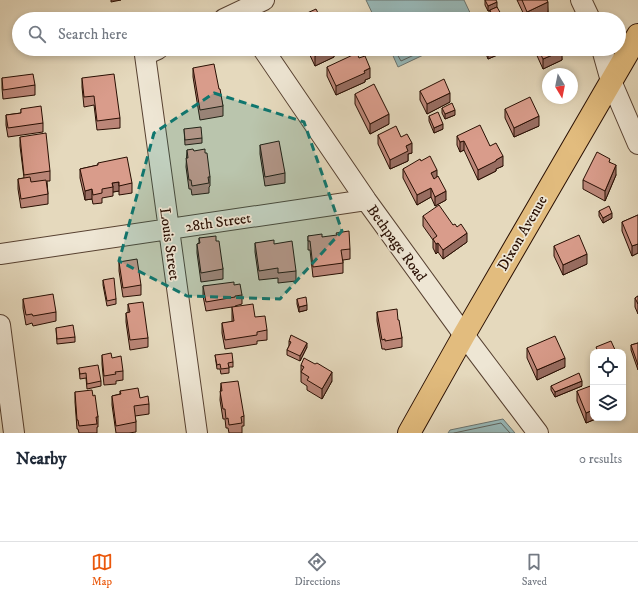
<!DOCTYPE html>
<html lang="en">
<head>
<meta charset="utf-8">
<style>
  body { margin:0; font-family:"IM FELL DW Pica",serif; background:#f2f2f3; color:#1f2937 }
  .controls { position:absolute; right:12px; bottom:12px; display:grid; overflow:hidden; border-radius:8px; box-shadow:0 2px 6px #0003 }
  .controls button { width:36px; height:36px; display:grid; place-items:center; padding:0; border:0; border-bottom:1px solid #e0e1e3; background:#fff; color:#1f2937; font:20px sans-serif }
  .compass { position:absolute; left:542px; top:68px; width:36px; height:36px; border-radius:50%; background:#fff; box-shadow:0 2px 6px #0003; rotate:170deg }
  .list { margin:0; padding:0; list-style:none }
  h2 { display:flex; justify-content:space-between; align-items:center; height:52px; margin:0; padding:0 16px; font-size:17px }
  h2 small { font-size:13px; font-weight:400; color:#747a83 }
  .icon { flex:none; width:22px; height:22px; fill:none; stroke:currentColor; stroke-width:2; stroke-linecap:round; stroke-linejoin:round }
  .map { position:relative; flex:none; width:638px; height:433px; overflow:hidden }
  .search { position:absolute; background:#fff; box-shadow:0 2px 6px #0003; left:12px; right:12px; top:12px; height:44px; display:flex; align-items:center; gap:10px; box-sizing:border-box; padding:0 14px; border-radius:22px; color:#747a83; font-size:15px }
  .sheet { height:108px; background:#fff }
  nav { display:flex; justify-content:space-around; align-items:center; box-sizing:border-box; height:56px; border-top:1px solid #e0e1e3; background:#fff; font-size:11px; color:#747a83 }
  nav a { display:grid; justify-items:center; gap:2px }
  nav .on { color:#ea580c }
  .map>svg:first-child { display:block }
  .water { fill:#98b9b9; stroke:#6b7570 }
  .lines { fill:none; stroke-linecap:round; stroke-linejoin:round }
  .shore { stroke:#60645e; stroke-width:1 }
  .minor-casing { stroke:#574131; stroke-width:22 }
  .major-casing { stroke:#280e02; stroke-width:24 }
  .minor { stroke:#eee6d4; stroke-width:20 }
  .major { stroke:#e2bc7e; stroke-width:22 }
  .wall { fill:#bb8678; stroke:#280e02 }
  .shaded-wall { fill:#986d61; stroke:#280e02 }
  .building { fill:#d99c8b; stroke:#280e02 }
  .marked { fill:#0f766e; fill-opacity:0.2; stroke:#0f766e; stroke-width:3; stroke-dasharray:8 5; stroke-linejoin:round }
  .labels { text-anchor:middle; stroke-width:3.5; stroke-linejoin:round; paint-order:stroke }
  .street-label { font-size:15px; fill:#280e02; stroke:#eee6d4 }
</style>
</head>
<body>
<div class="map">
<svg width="638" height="433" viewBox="0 0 638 433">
  <rect width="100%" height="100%" fill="#e5d9bd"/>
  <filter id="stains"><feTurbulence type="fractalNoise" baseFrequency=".005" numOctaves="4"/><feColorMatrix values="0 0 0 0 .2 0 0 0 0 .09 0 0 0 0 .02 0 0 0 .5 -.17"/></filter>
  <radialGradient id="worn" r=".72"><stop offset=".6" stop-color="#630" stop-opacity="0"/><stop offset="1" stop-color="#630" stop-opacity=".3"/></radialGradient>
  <path class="water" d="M366,0H464L473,19H375Z
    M390,49H436L398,67Z
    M503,419L515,433H448L450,430Z"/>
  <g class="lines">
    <path class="shore" d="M394,49L401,61L427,49
      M454,433L501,423L510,433"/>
    <g class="minor-casing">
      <path id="minor" d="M581,0L590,19
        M224,19L264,0
        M158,49L145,55L197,433
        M263,49L366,200L464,335L538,433
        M602,49L611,81L638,144
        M0,254L366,200
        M0,325L14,433"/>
    </g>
    <g class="major-casing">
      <path id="major" d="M409,433L464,335L638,35"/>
    </g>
    <use href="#minor" class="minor"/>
    <use href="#major" class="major"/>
  </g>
  <path class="wall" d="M111,0H121L111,2Z
    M485,0L497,7L501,19H491L490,15V11H488L485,5Z
    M517,0H547L548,12L533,19H526Z
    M307,49H334V57L315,66Z
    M484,49H502V53L488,59Z
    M534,49H561L562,60L543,69Z
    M359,58L370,78L365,80V82L336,95L327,76V67Z
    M193,68L219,89L223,106V116L200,120L193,77Z
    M2,78L35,85V95L3,99L2,88Z
    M82,78L120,118V128L97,130L94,105L84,107L82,87Z
    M420,91L450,102L427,114L420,100Z
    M355,94L389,124L370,134L355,104Z
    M442,108L455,115L445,119L442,113Z
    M21,109L43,123V132L8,137L6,125V115L21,113Z
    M505,109L539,126L514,137L505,118Z
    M429,116L443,129L434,133L429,121Z
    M184,129L202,138V143L185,145Z
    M378,135L401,137L412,153L408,154V161L390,169L378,144Z
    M457,136L490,146L503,166L496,169V171L478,180L464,150L460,152L457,145Z
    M20,137L50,171V181H47L48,194V204L21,208L18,189V179L24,178L20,146Z
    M260,145L285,173V183L265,186L260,154Z
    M187,150L194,151L210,177V186L209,187V193L192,195L191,189H189L186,167Z
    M421,161L437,177L446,200L435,206L431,197L417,205L403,178V169Z
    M610,162L616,175L605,201L583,189V180Z
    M98,163L132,183V193L119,195V191L113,192V196L102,198V203L93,204L92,199L85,200L80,178V169L98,165Z
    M599,211L612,218L603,223L599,216Z
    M638,215V253L632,256L622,231V222Z
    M423,216L453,225L467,242L443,259L438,252L436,254L433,248V240L423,226Z
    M308,236L322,237L350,249V259L343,260V273L313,277L310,250H308Z
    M199,238L216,241L223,269V279L201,282L197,253V244L199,243Z
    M255,243L274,244L296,271V281L278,283V278L259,280L255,252Z
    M554,246L587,264L563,275L554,256Z
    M119,262L141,285V295L123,297L119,271Z
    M103,280L116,299V304L107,306L103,285Z
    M234,285L242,295V304L235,306V307L255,317L267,330V340L257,341V344L225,349L222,333V323L232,322V307L206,311L203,296V286Z
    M638,296V314L635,307V298Z
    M23,299L56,312V321L33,326L32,323L26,325L23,308Z
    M297,299L307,310L299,312L297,304Z
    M128,304L148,338V347L130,350L126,322V313H128Z
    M377,312L398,320L402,338V347L385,350V349H382L377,321Z
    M56,328L75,337V342L57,344Z
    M289,341L307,347L300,361L287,355V350L289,346Z
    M638,343V370L631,350V345Z
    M527,348L565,367L537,380L527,358Z
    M102,355L112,358L123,371V380L116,381V384L104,385L102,364Z
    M215,355L233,362V367H229V373L221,374L220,369H217Z
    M301,365L332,381L322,399L307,390V386L301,382Z
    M79,368L101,381V386L87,389L86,378L80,379Z
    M221,383L244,416V426H242V433H229L228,428H226L225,419H223L220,400Z
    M551,386H582L555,397L551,390Z
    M120,391L140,398L149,404V414L135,416L136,422V432L129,433H116L112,405V396L120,394Z
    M577,391L593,418H598L586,423L577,401Z
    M75,392L93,396L98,417V427H97V433H79L78,429H77L75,402Z"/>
  <path class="shaded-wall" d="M497,2V7L488,11V6Z
    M548,2V12L533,19H527V12Z
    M501,14V19H493V18Z
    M331,49H334V57L315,66V56Z
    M499,49H502V53L488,59V54Z
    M562,51V60L543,69V59Z
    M370,68V78L365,80V82L336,95V86Z
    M450,93V102L427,114V104Z
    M455,110V115L445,119V114Z
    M389,114V124L370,134V124Z
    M539,116V126L514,137V128Z
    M443,124V129L434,133V128Z
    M464,141V150L460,152V142Z
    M412,143V153L408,154V161L390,169V160L406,146Z
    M503,156V166L496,169V171L478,180V170L496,160Z
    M616,165V175L605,201V191Z
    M437,170V179L431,183V173Z
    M119,182V191L113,192V187L112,183Z
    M431,188V197L417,205V195Z
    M92,189V199L85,200V191Z
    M446,191V200L435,206V197Z
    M612,213V218L603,223V218Z
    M467,233V242L443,259V250Z
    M438,243V252L436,254V244Z
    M638,244V253L632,256V246Z
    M587,254V264L563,275V265Z
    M307,305V310L299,312V307Z
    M307,343V347L300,361V356Z
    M565,358V367L537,380V370Z
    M332,372V381L322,399V389Z
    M582,381V386L555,397V392Z
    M593,410V418H598L586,423V413Z"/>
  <path class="building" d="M485,0H496L497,2L488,6Z
    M522,0H547L548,2L527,12Z
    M497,7L501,14L493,18L490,10Z
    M316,9L321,19H294Z
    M311,49H331L315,56Z
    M486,49H499L488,54Z
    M538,49H561L562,51L543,59Z
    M357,53L359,58L365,56L370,68L364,71L365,73L336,86L327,67Z
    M214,64L219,89H220L223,106L200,110L193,68Z
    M33,74L35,85L3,90L2,78Z
    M114,74L120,118L97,121L94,96L84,97L82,78Z
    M444,79L450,93L427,104L420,91Z
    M374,84L389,114L370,124L355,94Z
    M530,97L539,116L514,128L505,109Z
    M452,103L455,110L445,114L442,108Z
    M41,106L43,123L8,128L6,115L21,113V109Z
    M438,112L443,124L434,128L429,116Z
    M480,125L490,146L496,143L503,156L496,160V161L478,170L464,141L460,142L457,136Z
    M396,126L401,137L407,134L412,143L406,146L408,151L390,160L378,135Z
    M201,127L202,138L185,140L184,129Z
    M46,133L50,171L24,175L20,137Z
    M279,141L285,173L265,177L260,145Z
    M193,149L194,151L205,149V153H207L210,177H208L209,183L192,186L191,180H189L186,158H188L187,150Z
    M597,152L610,159L609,162L616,165L605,191L583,180Z
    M430,156L437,170L431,173L434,179L438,176L446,191L435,197L431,188L417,195L403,169L420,159L421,161Z
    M127,157L132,183L119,186V182L112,183L113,187L102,189V193L93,195L92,189L85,191L80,169L98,165V163Z
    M30,177L31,182L46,180L48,194L21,199L18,179Z
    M439,205L453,225L455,224L457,227L461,224L467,233L443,250L438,243L436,244L433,239L437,236L423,216Z
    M609,206L612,213L603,218L599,211Z
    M638,215V244L632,246L622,222Z
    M349,231L350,249L341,250L343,263L313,267L310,241H308V236L322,234V237L337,235L336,233Z
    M579,235L587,254L563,265L554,246Z
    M216,236V241H219L223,269L201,273L197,244L200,243L199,238Z
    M274,240V244L292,241L296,271L278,273V268L259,271L255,243Z
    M137,259L141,285L123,288L119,262Z
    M114,278L116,299L107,301L103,280Z
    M234,282V285L240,284L242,295L235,296V297L206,302L203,286Z
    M53,294L56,312L33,316L32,314L26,315L23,299Z
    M638,296V304L635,298Z
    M306,297L307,305L299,307L297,299Z
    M143,302L148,338L130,340L126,313L130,312L128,304Z
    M253,304L255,317L265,316L267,330L257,332V335L225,340L222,323L234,321L232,307Z
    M397,309L398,320H399L402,338L385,341V339L382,340L377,312Z
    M73,325L75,337L57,339L56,328Z
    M291,335L307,343L300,356L287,350L291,342L289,341Z
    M555,336L565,358L537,370L527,348Z
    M611,341L616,352H598L596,347Z
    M638,343V365L631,345Z
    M111,353L112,358L121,356L123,371L115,372L116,374L104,376L102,355Z
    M232,353L233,362L228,363L229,368L221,369L220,364L217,365L215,355Z
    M304,358L315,364L317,363L332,372L322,389L307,380L309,377L301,372L304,367L301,365Z
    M98,365L101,381L87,384L86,373L80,374L79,368Z
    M579,373L582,381L555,392L551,386Z
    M238,381L244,416L241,417L242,423L229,425L228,418L226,419L225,409H223L220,391H222L221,383Z
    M593,385V410L586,413L577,391Z
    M138,388L140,398L148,396L149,404L134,406L136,422L116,426L112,396L121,394L120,391Z
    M92,390L93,396L95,395L98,417H96L97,424L79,426L78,420H77L75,392Z"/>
  <path class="marked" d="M214,93L304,122L342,231L280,299L187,296L119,261L154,133Z"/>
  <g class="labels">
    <g class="street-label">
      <text transform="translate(218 222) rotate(-8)" y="5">28th Street</text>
      <text transform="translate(522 233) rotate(-60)" y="5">Dixon Avenue</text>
      <text transform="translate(397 243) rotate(54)" y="5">Bethpage Road</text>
      <text transform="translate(170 244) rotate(82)" y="5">Louis Street</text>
    </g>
  </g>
  <rect width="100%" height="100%" filter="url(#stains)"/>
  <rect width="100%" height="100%" fill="url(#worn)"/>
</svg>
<div class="controls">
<button><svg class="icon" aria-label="locate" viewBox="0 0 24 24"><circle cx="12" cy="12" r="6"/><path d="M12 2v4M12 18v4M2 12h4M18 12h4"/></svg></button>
<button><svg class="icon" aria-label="layers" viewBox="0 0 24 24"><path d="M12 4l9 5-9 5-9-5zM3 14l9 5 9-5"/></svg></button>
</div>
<svg class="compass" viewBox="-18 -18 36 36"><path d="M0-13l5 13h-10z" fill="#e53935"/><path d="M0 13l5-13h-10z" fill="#747a83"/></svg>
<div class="search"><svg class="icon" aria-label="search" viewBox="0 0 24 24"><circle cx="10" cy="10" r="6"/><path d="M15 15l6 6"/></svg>Search here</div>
</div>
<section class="sheet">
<h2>Nearby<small>0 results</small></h2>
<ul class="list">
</ul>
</section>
<nav>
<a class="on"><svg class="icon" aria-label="map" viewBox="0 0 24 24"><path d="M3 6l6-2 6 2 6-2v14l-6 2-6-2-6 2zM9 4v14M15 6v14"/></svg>Map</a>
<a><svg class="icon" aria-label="directions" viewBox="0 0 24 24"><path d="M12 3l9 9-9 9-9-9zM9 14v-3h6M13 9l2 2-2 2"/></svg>Directions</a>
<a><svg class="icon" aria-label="saved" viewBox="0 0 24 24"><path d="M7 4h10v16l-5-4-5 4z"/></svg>Saved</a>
</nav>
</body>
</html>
